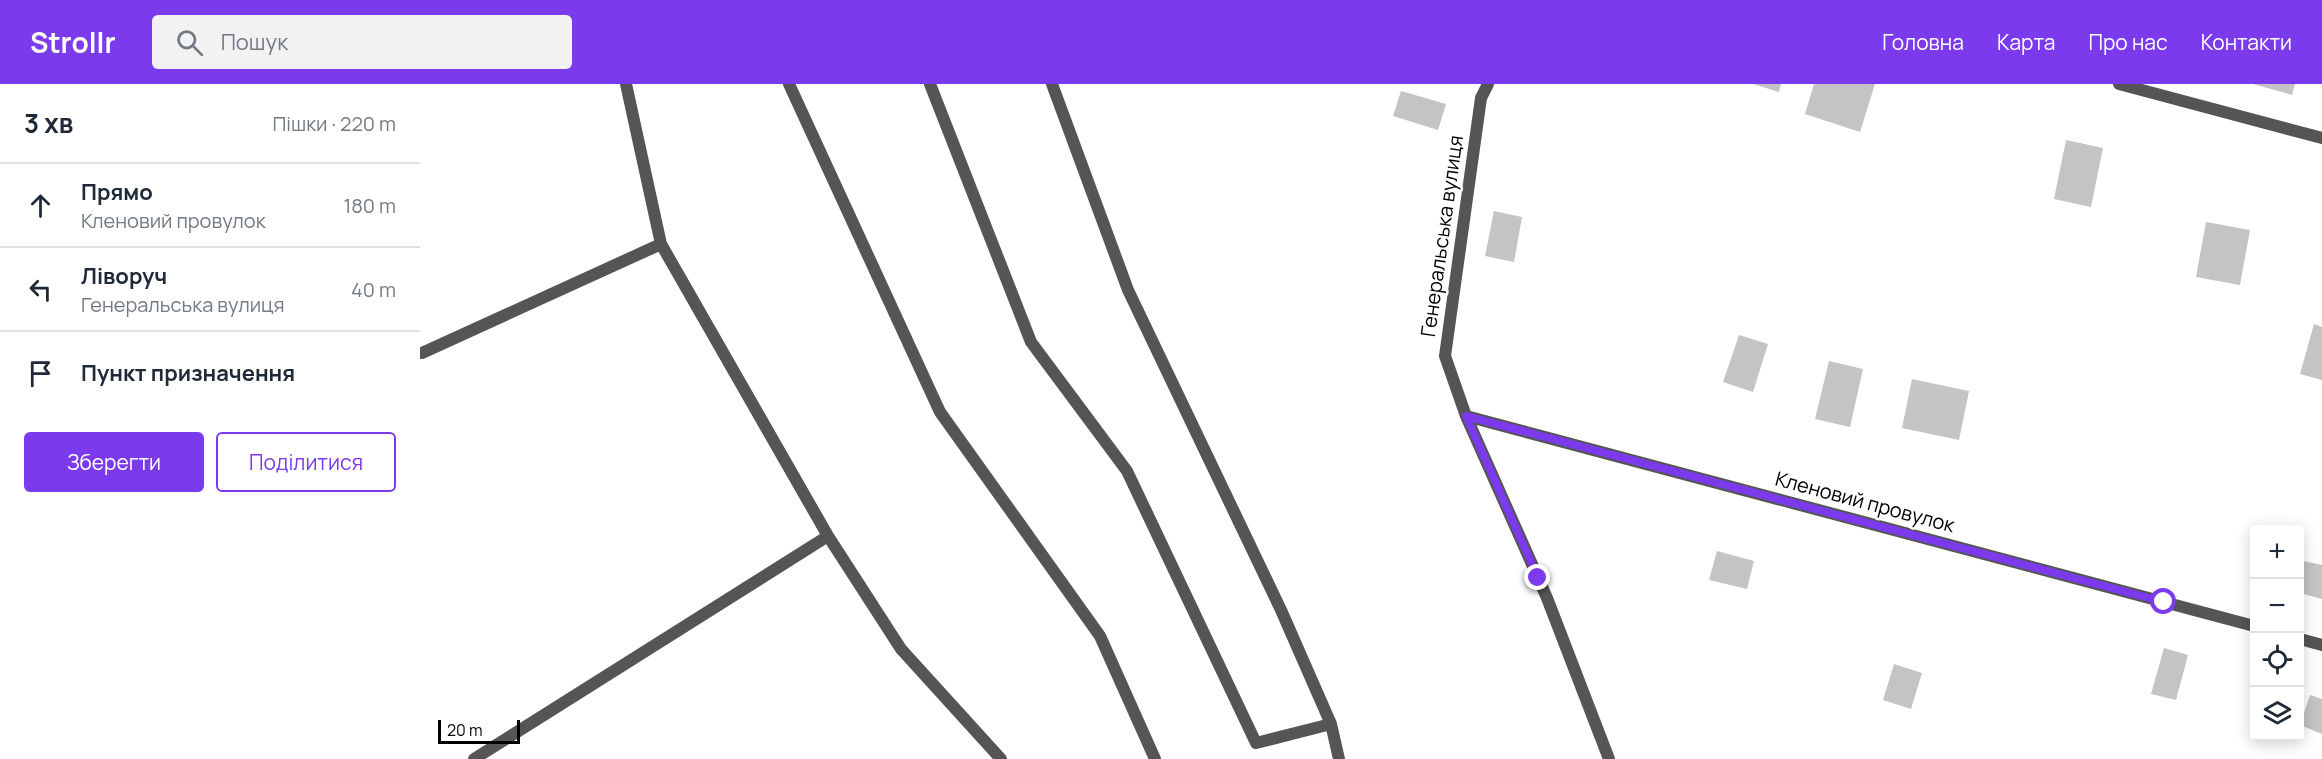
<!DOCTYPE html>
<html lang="uk">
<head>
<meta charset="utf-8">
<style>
  body { margin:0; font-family:Manrope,sans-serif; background:#f2f2f3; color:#1f2937 }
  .controls { position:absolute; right:18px; bottom:18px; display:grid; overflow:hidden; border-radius:6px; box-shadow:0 3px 15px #0003 }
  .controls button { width:54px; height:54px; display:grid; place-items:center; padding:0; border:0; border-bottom:2px solid #e0e1e3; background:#fff; color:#1f2937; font:30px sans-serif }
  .scale { position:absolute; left:18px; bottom:15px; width:82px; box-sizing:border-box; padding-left:6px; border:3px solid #000; border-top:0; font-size:16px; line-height:21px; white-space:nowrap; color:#000; -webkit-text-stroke:4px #fff; paint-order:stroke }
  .stop { position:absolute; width:18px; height:18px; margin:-14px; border:4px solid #7c3aed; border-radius:50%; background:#fff }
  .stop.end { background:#7c3aed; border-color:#fff; box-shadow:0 2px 6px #0008 }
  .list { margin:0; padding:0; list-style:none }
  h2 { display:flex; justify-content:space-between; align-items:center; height:78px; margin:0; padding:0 24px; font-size:26px }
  h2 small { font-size:20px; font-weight:400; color:#747a83 }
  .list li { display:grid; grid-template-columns:39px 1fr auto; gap:18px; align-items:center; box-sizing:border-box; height:84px; padding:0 24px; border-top:2px solid #e0e1e3 }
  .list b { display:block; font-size:22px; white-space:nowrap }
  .list p { margin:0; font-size:20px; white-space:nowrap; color:#747a83 }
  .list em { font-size:20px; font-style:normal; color:#747a83 }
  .actions { display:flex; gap:12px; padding:18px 24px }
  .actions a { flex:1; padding:14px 0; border:2px solid #7c3aed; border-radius:6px; text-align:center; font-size:21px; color:#7c3aed }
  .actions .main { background:#7c3aed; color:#fff }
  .icon { flex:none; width:33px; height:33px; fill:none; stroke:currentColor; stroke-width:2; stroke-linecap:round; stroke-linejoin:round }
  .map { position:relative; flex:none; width:1902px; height:675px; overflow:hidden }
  header { display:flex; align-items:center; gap:36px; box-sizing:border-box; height:84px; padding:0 30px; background:#7c3aed; color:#fff }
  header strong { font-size:28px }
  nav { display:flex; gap:33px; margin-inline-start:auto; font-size:21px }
  .search { width:420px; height:54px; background:#f2f2f3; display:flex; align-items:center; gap:15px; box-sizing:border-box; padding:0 21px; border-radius:6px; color:#747a83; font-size:22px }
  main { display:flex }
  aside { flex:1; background:#fff }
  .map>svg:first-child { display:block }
  .building { fill:#c4c4c4 }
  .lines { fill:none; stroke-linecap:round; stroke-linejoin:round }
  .service { stroke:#555; stroke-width:12 }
  .minor { stroke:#555; stroke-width:12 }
  .route { stroke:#7c3aed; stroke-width:8 }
  .labels { text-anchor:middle; stroke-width:5; stroke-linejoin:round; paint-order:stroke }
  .street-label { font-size:20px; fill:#000; stroke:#fff }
</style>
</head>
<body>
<header>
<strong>Strollr</strong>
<div class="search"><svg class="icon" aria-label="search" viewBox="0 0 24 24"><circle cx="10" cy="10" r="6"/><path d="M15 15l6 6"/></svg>Пошук</div>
<nav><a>Головна</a><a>Карта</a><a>Про нас</a><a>Контакти</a></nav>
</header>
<main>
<aside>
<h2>3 хв<small>Пішки · 220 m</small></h2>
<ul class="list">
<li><svg class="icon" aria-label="ahead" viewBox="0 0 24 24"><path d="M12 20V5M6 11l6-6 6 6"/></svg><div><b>Прямо</b><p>Кленовий провулок</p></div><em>180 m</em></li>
<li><svg class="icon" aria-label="left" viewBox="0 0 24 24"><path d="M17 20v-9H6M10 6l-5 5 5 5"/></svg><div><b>Ліворуч</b><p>Генеральська вулиця</p></div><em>40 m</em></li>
<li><svg class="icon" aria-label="arrive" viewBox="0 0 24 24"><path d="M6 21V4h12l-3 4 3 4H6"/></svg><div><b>Пункт призначення</b></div></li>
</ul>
<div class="actions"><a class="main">Зберегти</a><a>Поділитися</a></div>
</aside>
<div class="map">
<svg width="1902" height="675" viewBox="0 0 1902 675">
  <rect width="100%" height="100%" fill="#fff"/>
  <path class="building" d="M1333,0H1361L1359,8Z
    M1394,0H1455L1440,48L1385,30Z
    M1833,0H1875L1872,11Z
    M981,7L1026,20L1018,46L973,32Z
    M1646,56L1683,64L1671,123L1634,115Z
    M1074,127L1102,133L1094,178L1065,172Z
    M1786,138L1830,146L1820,201L1776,193Z
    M1894,240L1902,243V296L1880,290Z
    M1319,251L1348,260L1333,308L1303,298Z
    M1409,277L1443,285L1430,343L1395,335Z
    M1492,295L1549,307L1539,356L1482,344Z
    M1297,467L1334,477L1327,505L1289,496Z
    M1884,477L1902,481V515L1880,509V495Z
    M1744,564L1768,571L1756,616L1731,610Z
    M1474,580L1502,589L1491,625L1463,616Z
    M1890,611L1902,615V650L1880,641Z"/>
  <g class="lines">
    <path class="service" d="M206,0L241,160L408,452L481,565L581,675
      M369,0L520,328L680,552L735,675
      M510,0L611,258L707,387L836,659L911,640
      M632,0L708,206L861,526L911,640L919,675
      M2,269L241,160
      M54,675L408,452"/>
    <path class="minor" d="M1068,0L1061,14L1025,272L1046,332L1127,514L1189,675
      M1699,0L1902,54
      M1046,332L1834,542
      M1880,555L1902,561"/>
  </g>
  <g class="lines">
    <path class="route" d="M1118,494L1046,332L1744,518"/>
  </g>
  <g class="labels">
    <g class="street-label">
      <text transform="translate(1022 152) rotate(-82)" y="7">Генеральська вулиця</text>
      <text transform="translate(1445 418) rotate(15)" y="7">Кленовий провулок</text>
    </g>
  </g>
</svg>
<div class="controls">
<button>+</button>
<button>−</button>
<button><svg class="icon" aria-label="locate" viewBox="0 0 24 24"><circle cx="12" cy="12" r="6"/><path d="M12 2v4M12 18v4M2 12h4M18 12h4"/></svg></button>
<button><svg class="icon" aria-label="layers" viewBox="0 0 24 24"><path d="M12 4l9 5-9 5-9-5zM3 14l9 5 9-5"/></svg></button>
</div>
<div class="scale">20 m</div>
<div class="stop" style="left:1744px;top:518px"></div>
<div class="stop end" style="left:1118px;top:494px"></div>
</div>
</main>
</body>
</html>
